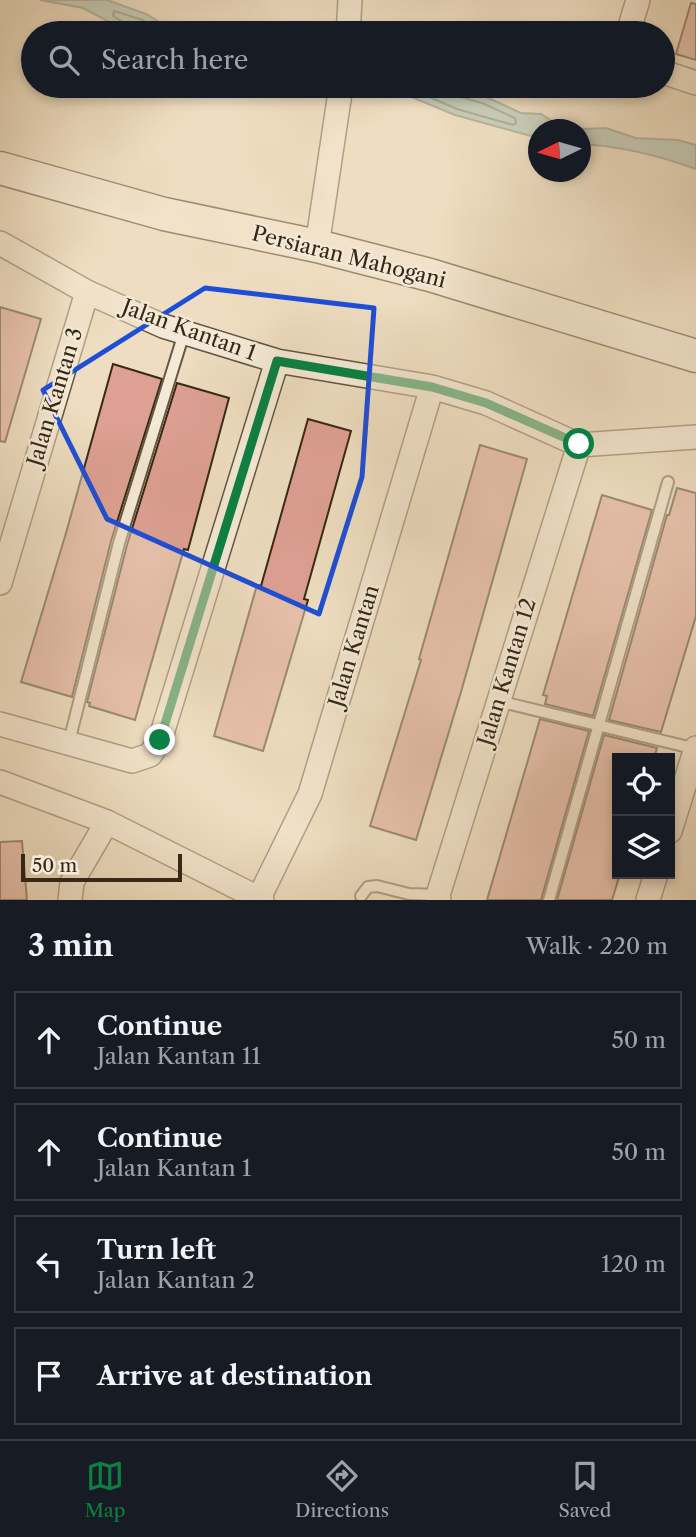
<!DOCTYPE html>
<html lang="en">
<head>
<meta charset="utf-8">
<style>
  body { margin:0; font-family:"Libre Caslon Text",serif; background:#242831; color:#f1f3f6 }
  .controls { position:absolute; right:21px; bottom:21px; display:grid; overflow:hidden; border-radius:0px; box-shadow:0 4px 10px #0003 }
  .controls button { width:63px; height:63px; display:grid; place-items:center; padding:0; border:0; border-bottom:2px solid #363941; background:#171b24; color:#f1f3f6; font:35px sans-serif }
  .compass { position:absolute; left:528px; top:119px; width:63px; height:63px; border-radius:50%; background:#171b24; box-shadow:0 4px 10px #0003; rotate:265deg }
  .scale { position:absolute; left:21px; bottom:18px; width:161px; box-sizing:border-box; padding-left:7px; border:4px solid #372916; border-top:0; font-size:19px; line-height:24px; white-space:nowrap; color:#372916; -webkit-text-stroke:5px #f4e9d6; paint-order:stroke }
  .stop { position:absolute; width:21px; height:21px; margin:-16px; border:5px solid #0b8043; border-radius:50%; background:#fff }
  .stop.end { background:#0b8043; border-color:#fff; box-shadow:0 2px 7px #0008 }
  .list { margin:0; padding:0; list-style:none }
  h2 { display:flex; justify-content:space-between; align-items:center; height:91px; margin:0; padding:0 28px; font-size:30px }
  h2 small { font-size:23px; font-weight:400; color:#9ea1a6 }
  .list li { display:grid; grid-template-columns:46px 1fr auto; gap:21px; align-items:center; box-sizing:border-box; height:98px; margin:0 14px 14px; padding:0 14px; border:2px solid #363941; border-radius:0px }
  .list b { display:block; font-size:26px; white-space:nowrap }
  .list p { margin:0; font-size:23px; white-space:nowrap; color:#9ea1a6 }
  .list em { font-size:23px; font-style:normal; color:#9ea1a6 }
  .icon { flex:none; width:38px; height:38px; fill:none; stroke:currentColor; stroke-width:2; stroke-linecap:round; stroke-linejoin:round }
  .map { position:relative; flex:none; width:696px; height:900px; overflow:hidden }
  .search { position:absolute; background:#171b24; box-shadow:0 4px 10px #0003; left:21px; right:21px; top:21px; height:77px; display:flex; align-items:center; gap:18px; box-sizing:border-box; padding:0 24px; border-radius:38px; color:#9ea1a6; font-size:26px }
  .sheet { height:539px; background:#171b24 }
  nav { display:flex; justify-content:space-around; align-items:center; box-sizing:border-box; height:98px; border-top:2px solid #363941; background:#171b24; font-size:19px; color:#9ea1a6 }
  nav a { display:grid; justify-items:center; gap:4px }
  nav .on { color:#0b8043 }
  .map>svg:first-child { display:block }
  .water { fill:#99bcb3; stroke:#728174; stroke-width:2 }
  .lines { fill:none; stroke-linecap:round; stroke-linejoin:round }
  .shore { stroke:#687264; stroke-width:2 }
  .building { fill:#dda093; stroke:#372916; stroke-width:2 }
  .service-casing { stroke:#655640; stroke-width:14 }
  .minor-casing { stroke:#655640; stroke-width:26 }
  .secondary-casing { stroke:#372916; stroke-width:35 }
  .service { stroke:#f4e9d6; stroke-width:10 }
  .minor { stroke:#f4e9d6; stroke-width:23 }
  .secondary { stroke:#f4e9d6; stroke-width:32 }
  .route { stroke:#0b8043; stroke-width:9 }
  .marked { fill:none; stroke:#1d4ed8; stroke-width:5; stroke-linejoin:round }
  .labels { text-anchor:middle; stroke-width:5; stroke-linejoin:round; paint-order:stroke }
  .street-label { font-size:21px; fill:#372916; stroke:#f4e9d6 }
</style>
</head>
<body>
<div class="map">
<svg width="696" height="900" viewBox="0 0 696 900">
  <rect width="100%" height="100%" fill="#eeddc0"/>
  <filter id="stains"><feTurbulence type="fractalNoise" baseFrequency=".00286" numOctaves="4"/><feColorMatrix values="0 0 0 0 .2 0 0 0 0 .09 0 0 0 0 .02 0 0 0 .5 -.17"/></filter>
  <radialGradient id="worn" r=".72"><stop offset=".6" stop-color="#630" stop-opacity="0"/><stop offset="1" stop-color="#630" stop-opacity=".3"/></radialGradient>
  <path class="water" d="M40,0H107L146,14L177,33H130L83,8Z
    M327,86H445L484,96L521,113L541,114L558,125L584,129L606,128L636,138L678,140L696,145V169C660,156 619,146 581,144L580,130H538V138L455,115L397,91L347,92Z"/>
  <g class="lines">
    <path class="shore" d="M130,33L128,25L113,16L114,11L143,20L162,33
      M404,86L457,109L513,125L516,123L515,118L482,103L454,95L450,86"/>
  </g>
  <path class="building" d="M691,3L696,4V60L676,54Z
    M0,307L41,319L5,442L0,441Z
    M113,364L162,379L111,541L72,697L21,682L66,533Z
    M177,383L229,398L188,550L184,549L135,720L89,706L90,703L87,702L127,545Z
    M308,419L351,431L304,599L308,600L263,751L214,736L257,585L261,586Z
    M480,445L527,459L461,692L416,840L370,826L421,660L419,659Z
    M677,488L696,493V616L661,732L609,720L667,515H669Z
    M602,495L652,510L593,716L545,704L547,696L543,695Z
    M540,719L589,731L541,900H487Z
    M604,735L657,748L654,758H617V874H620L612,900H557Z
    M22,841L27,900H0V842Z"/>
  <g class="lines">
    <g class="service-casing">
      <path id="service" d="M498,701L696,749
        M69,742L119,543L184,333
        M361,896L368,887L377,886L409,894L438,895
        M549,900L668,482"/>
    </g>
    <g class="minor-casing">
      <path id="minor" d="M348,33L350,0
        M628,33L638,0
        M663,72L696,83
        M0,243L87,292L163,326L277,361L432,387L486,403L579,445L696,437
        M317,246L341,86
        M0,583L87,292
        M0,724L132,761L150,755L160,740L277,361
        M0,782L107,822L262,900
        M670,831L696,748
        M259,898L310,794L432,387
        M70,900L72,882L107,822
        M439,900L438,895L579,445
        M648,900L656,874"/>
    </g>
    <g class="secondary-casing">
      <path id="secondary" d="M0,168L164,214L317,246L430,275L696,356"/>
    </g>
    <use href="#service" class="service"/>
    <use href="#minor" class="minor"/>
    <use href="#secondary" class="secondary"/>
  </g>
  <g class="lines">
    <path class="route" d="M160,740L277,361L432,387L486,403L579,444"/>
  </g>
  <path d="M0 0H696V900H0ZM205,288L374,308L362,477L319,614L107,519L43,390Z" fill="#eeddc0" fill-opacity=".55" fill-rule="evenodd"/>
  <path class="marked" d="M205,288L374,308L362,477L319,614L107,519L43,390Z"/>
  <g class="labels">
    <g class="street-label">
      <text transform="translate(349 257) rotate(14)" y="7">Persiaran Mahogani</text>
      <text transform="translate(189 330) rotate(20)" y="7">Jalan Kantan 1</text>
      <text transform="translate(55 397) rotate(-73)" y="7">Jalan Kantan 3</text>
      <text transform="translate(354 646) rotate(-73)" y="7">Jalan Kantan</text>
      <text transform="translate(507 672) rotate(-73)" y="7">Jalan Kantan 12</text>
    </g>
  </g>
  <rect width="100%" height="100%" filter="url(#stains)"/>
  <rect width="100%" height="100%" fill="url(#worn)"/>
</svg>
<div class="controls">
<button><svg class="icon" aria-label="locate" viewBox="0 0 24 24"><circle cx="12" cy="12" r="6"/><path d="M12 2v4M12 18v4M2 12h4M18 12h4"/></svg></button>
<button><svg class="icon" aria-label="layers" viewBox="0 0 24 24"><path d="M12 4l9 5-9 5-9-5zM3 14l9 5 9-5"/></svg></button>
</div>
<svg class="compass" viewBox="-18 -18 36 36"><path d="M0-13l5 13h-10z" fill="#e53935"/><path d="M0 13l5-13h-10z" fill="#9ea1a6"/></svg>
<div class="scale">50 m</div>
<div class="stop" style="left:579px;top:444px"></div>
<div class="stop end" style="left:160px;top:740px"></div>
<div class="search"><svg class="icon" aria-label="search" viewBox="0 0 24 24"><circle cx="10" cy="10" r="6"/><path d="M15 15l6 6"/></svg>Search here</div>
</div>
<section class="sheet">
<h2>3 min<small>Walk · 220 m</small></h2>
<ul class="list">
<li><svg class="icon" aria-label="ahead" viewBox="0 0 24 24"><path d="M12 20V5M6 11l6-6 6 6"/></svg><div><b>Continue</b><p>Jalan Kantan 11</p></div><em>50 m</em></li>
<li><svg class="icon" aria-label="ahead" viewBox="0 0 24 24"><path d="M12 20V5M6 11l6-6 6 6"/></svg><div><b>Continue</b><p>Jalan Kantan 1</p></div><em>50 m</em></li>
<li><svg class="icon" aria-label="left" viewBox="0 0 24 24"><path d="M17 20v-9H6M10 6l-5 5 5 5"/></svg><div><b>Turn left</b><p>Jalan Kantan 2</p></div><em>120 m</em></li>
<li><svg class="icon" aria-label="arrive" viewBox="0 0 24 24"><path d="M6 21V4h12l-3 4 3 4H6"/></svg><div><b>Arrive at destination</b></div></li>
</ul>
</section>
<nav>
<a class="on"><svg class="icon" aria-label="map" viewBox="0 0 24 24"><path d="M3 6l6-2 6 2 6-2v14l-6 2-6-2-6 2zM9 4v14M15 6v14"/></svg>Map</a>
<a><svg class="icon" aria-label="directions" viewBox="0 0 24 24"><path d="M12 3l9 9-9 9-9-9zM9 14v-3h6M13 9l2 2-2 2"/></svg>Directions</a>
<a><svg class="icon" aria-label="saved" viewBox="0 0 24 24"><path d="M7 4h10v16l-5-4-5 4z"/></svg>Saved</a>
</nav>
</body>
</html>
